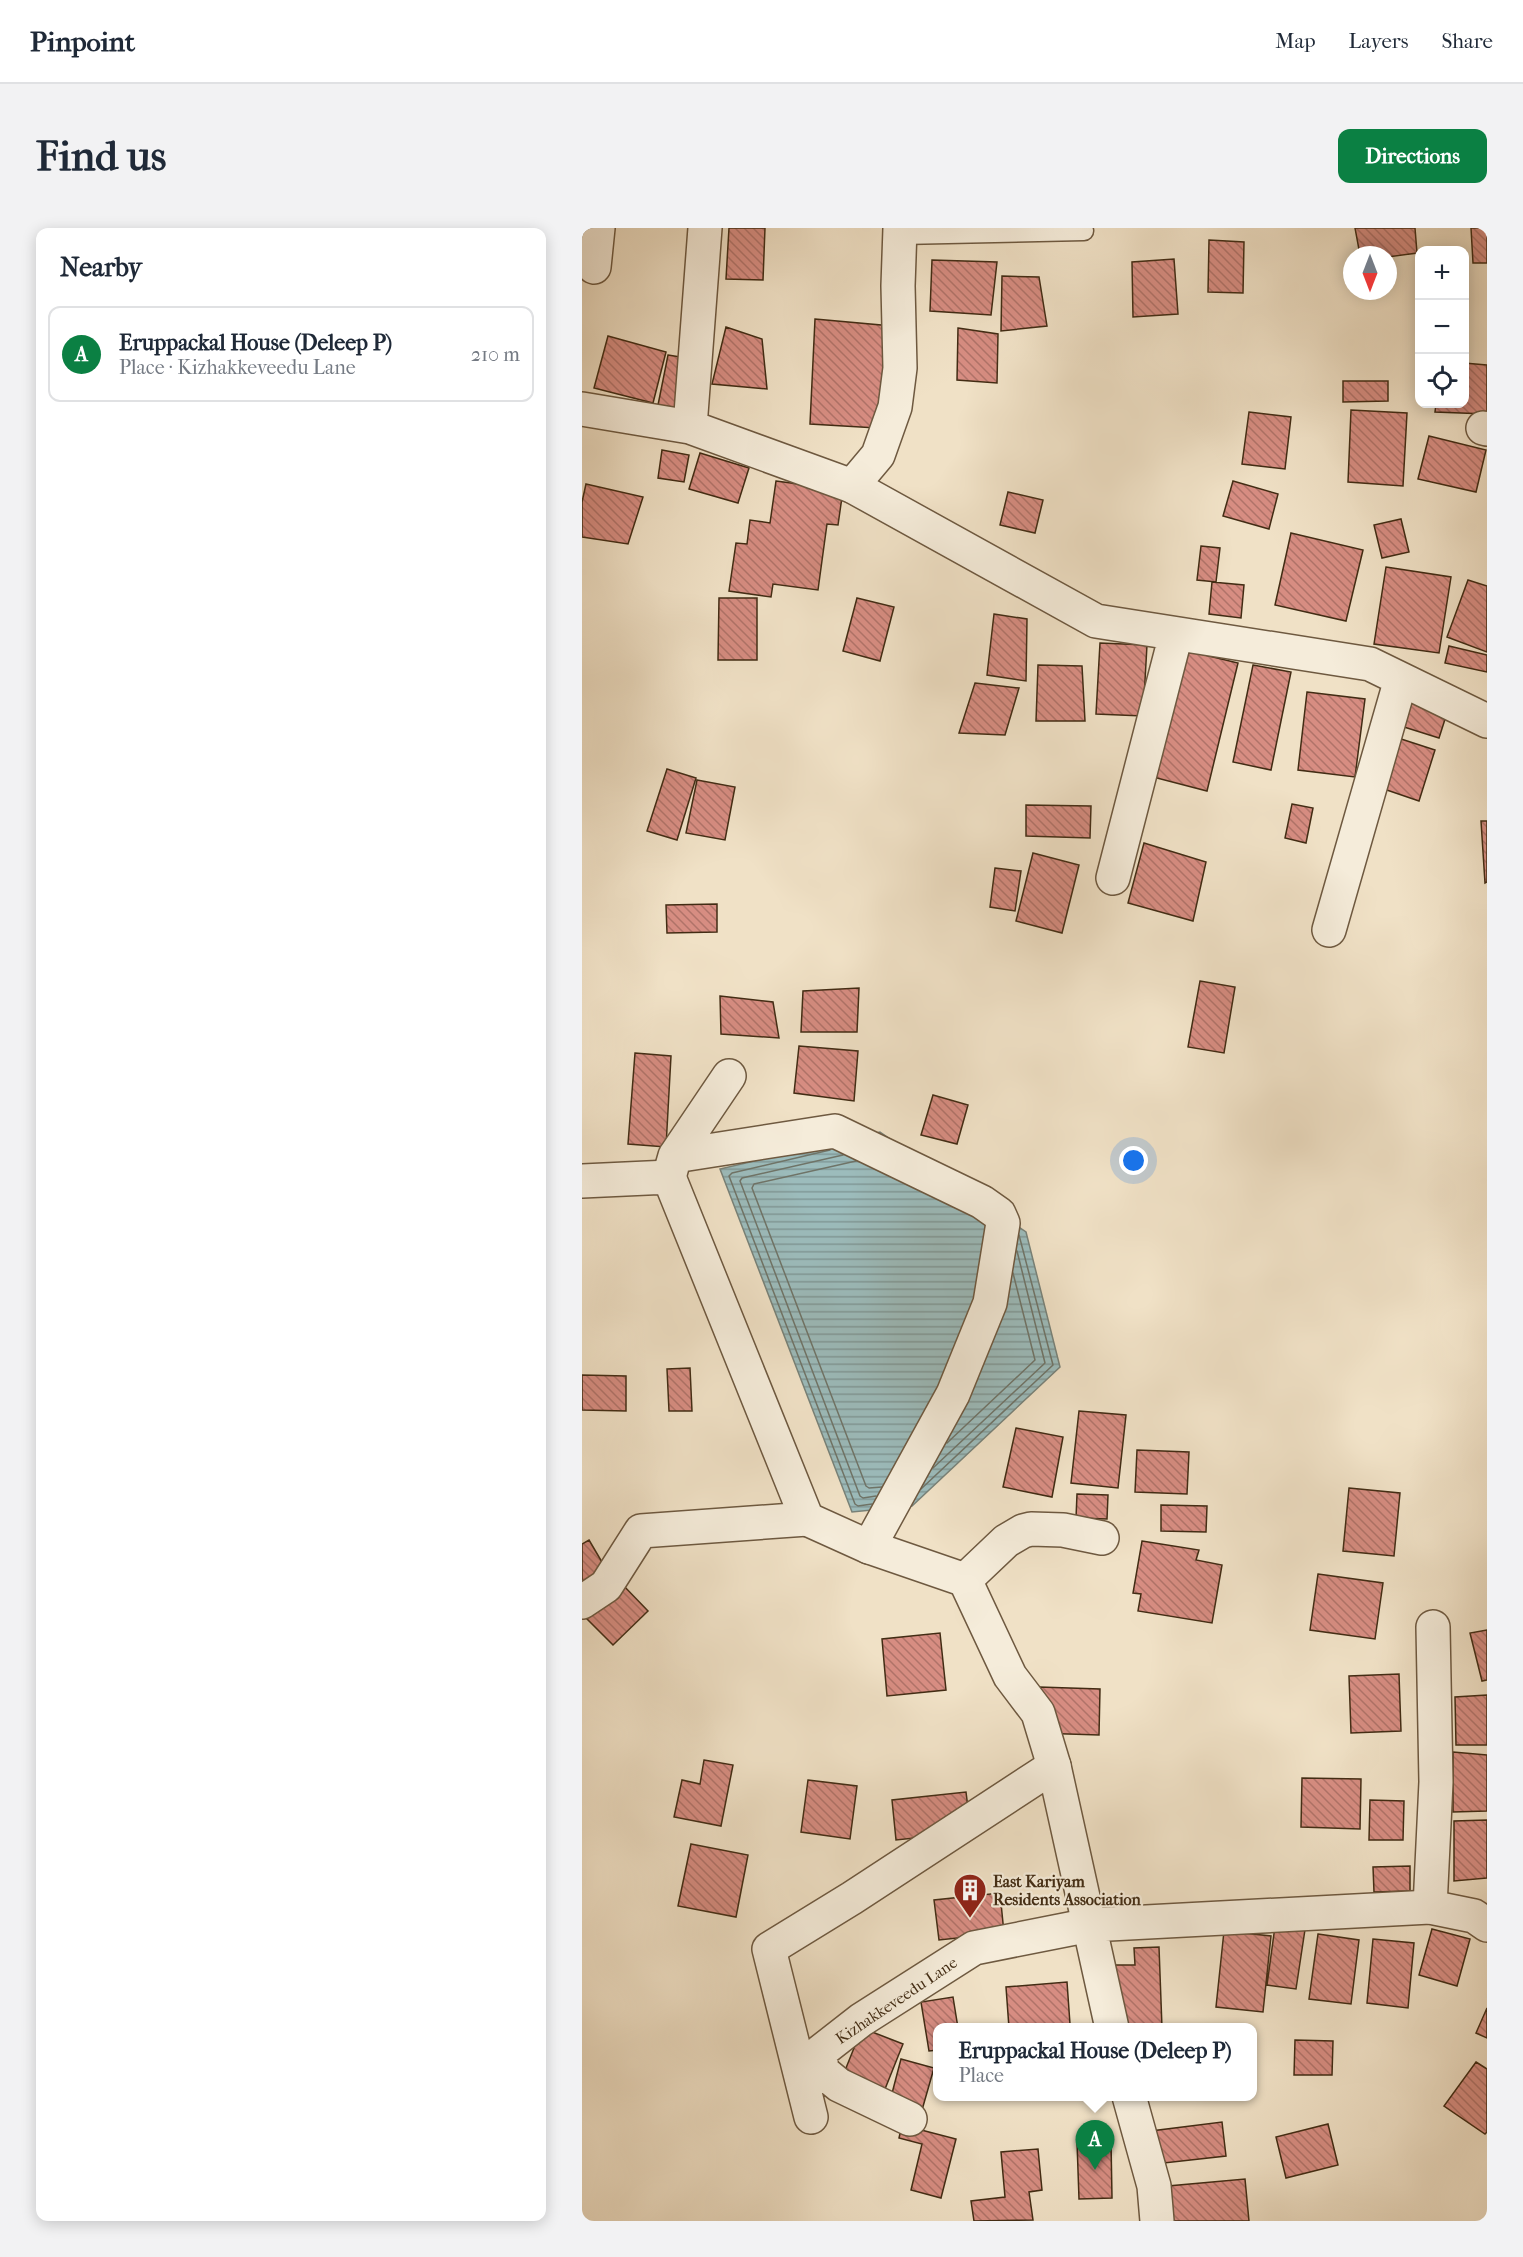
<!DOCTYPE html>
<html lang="en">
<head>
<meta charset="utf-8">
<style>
  body { margin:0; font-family:"IM FELL French Canon",serif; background:#f2f2f3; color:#1f2937 }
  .controls { position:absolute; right:18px; top:18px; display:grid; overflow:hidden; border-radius:12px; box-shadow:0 3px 15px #0003 }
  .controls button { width:54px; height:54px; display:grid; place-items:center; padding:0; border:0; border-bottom:2px solid #e0e1e3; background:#fff; color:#1f2937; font:30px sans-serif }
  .compass { position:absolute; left:761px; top:18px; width:54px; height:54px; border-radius:50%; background:#fff; box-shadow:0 3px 15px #0003; rotate:180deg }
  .you { position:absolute; left:552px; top:933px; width:21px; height:21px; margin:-15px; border:4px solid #fff; border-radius:50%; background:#1a73e8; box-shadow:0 0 0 9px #1a73e833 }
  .badge { display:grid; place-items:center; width:39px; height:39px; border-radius:50%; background:#0b8043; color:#fff; font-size:20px; font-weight:700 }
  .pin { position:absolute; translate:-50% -50px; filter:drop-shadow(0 2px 3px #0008) }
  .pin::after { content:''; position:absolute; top:32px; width:21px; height:18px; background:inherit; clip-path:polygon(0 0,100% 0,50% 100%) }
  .popup { position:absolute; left:351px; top:1795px; width:324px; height:78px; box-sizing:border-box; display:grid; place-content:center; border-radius:12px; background:#fff; filter:drop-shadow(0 2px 4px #0005); font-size:20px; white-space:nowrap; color:#747a83 }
  .popup b { font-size:22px; color:#1f2937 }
  .popup::after { content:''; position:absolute; left:50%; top:100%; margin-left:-12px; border:12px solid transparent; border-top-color:#fff }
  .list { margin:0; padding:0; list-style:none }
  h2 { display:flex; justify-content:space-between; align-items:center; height:78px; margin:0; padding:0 24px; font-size:26px }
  h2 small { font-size:20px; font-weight:400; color:#747a83 }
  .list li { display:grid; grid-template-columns:39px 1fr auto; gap:18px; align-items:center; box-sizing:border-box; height:96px; margin:0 12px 12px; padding:0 12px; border:2px solid #e0e1e3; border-radius:12px }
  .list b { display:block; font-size:22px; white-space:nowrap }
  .list p { margin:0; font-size:20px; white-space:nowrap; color:#747a83 }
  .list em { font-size:20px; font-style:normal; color:#747a83 }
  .icon { flex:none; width:33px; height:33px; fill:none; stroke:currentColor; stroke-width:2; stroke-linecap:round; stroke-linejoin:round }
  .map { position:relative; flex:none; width:905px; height:1993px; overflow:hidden; border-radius:12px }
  header { display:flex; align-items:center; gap:36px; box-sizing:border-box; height:84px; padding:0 30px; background:#fff; border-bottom:2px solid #e0e1e3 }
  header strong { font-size:28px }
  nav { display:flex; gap:33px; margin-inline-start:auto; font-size:21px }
  .intro { display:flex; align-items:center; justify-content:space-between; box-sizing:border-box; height:144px; padding:0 36px }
  h1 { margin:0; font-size:42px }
  .button { padding:15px 27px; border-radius:12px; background:#0b8043; color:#fff; font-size:21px; font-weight:700 }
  main { display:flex; gap:36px; padding:0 36px }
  aside { flex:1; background:#fff; border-radius:12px; box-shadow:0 3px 15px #0003 }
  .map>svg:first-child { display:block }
  .water { fill:url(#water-rules); stroke:#788279; stroke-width:1.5 }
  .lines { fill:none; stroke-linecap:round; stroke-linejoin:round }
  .shore { stroke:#6f7468; stroke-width:1.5 }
  .building { fill:url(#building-back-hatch); stroke:#422c14; stroke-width:1.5 }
  .service-casing { stroke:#6e5940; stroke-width:21 }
  .minor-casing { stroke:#6e5940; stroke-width:36 }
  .tertiary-casing { stroke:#6e5940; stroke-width:36 }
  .service { stroke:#f5ecda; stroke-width:18 }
  .minor { stroke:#f5ecda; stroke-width:33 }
  .tertiary { stroke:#f5ecda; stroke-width:33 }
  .labels { text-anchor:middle; stroke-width:4.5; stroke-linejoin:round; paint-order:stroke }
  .poi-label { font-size:16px; font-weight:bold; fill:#422c14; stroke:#f5ecda; text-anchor:start }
  .street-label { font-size:16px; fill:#422c14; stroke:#f5ecda }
</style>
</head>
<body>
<header>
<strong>Pinpoint</strong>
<nav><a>Map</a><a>Layers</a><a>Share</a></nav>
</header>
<div class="intro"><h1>Find us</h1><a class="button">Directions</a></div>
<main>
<aside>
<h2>Nearby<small></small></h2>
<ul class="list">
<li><span class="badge">A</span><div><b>Eruppackal House (Deleep P)</b><p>Place · Kizhakkeveedu Lane</p></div><em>210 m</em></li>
</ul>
</aside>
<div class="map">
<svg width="905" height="1993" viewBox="0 0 905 1993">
  <defs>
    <pattern id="water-rules" width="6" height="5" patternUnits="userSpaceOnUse" patternTransform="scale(1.5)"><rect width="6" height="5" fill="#9cbcbc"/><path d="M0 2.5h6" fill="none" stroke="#819998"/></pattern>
    <pattern id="building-back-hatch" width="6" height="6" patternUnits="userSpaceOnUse" patternTransform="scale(1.5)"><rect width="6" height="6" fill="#d78d82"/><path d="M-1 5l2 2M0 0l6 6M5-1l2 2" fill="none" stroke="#b07369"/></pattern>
  </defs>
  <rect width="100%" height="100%" fill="#f0e1c6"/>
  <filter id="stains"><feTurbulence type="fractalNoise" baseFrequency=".00333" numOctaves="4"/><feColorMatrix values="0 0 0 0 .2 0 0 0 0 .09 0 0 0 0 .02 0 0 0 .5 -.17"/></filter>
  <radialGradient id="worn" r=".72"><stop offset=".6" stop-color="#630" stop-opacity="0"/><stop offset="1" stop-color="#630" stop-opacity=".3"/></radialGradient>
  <path class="water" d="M298,904L444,1004L478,1139L330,1278L270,1284L138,941Z"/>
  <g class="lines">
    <path class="shore" d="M248,922L150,945L147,948L273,1276L276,1278L290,1276
      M261,927L160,950L158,953L278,1268L281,1270L294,1268
      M274,933L172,956L170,960L284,1258L287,1260L300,1259
      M365,1215L453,1132L431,1045
      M351,1240L463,1135L435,1023
      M339,1261L471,1137L437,1007"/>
  </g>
  <path class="building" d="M147,0H183L181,52L144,51Z
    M773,0H833L835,25L806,29V27H778Z
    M889,0H905V35H891Z
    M627,12L662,14L661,65L626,64Z
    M592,31L596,86L551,89L550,34Z
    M350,32L415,34L409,87L348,83Z
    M420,48L457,49L465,98L419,103Z
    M233,91L310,98L295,200L228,196Z
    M144,99L180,111L185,161L130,156Z
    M376,100L416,106L415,155L375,152Z
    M26,108L84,124L71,175L12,160Z
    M86,127L105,130L95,181L76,177Z
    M882,135L905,137V186L853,184L854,176H882Z
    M761,153H806V173L761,174Z
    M769,182L825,185L821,258L766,254Z
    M667,184L709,189L703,241L660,236Z
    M847,208L904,222L894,264L836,251Z
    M80,222L107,227L102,254L76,250Z
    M118,225L167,240L156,275L107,261Z
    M194,253L261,262L256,297L245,296L236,362L191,356L189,369L147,363L154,315L165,316L168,292L188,295Z
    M651,253L696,266L687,301L641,288Z
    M4,256L61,269L46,316L0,309V274Z
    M426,264L461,272L453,305L418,297Z
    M819,291L827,324L800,330L792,297Z
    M709,305L781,322L764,393L693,377Z
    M619,318L638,320L634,354L615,352Z
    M804,339L869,349L857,425L792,416Z
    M886,352L905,358V424L865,409Z
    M630,354L662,357L659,390L627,386Z
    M137,370H175V432H136Z
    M275,370L312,379L298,433L261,423Z
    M412,386L445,391L444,453L405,447Z
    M518,415L565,417L561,488L514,486Z
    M867,418L905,427V444L863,435Z
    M602,422L656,435L625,563L571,549Z
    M456,437L500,438L503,493H454Z
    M671,437L709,444L689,542L651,534Z
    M393,455L437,460L423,507L377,505Z
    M725,464L783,471L773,549L716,542Z
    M830,473L865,485L857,510L822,499Z
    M813,509L853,522L837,573L796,559Z
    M85,541L114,550L95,612L65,603Z
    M115,552L153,559L143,612L104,605Z
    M710,576L731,580L724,615L703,610Z
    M444,577L509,578L508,610L444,608Z
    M899,593H905V654L903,655Z
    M562,615L624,634L611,693L546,675Z
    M451,625L497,637L480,705L434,693Z
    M413,640L439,643L433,683L408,679Z
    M135,676V704L85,705L84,677Z
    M618,753L653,759L642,825L606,819Z
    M277,760L275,804H219L221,763Z
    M138,768L191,774L197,810L139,806Z
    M217,818L276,823L272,873L212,865Z
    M53,825L89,828L84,919L46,916Z
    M351,867L386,877L375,916L339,907Z
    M108,1140L110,1183H87L85,1141Z
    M0,1147L44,1148V1183L0,1182Z
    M497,1183L544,1187L536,1260L489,1255Z
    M434,1200L481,1209L470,1269L421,1259Z
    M555,1222L607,1224L605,1266L553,1264Z
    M767,1260L818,1265L812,1328L761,1323Z
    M495,1266L526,1267L525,1291L494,1290Z
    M579,1277L625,1278L624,1304L579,1303Z
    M7,1312L27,1346L0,1361V1316Z
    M560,1313L617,1322L614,1332L640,1337L630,1395L556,1383L559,1366L551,1365Z
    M736,1346L801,1355L793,1411L728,1402Z
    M38,1354L66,1383L31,1417L3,1389Z
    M905,1402V1452L900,1453L888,1405Z
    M358,1405L364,1462L305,1468L300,1411Z
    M817,1446L819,1503L769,1505L767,1448Z
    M457,1459L518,1461L517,1507L455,1505Z
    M905,1467V1517H874L873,1469Z
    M871,1524L905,1527V1583L871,1584Z
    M122,1532L151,1537L139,1598L92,1589L100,1552L118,1556Z
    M720,1550L779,1551L778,1601L719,1599Z
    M226,1552L275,1558L268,1611L219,1604Z
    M384,1564L389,1604L314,1612L310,1572Z
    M788,1572L822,1573L821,1612H787Z
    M905,1592V1650L872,1653V1593Z
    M109,1616L166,1627L154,1689L96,1678Z
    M828,1638V1663L792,1664L791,1639Z
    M418,1665L422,1705L357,1712L352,1672Z
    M694,1691L724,1695L714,1761L685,1757Z
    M850,1701L888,1711L875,1758L837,1747Z
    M642,1703L689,1708L681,1784L634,1779Z
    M736,1706L777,1712L769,1776L727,1771Z
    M791,1711L832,1715L826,1780L785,1775Z
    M577,1719L580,1800H531L529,1737H553L552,1720Z
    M485,1754L488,1796L427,1800L424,1759Z
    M371,1769L376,1800H356V1822L347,1823L339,1774Z
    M905,1780V1810L894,1805Z
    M280,1800L321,1816L301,1866L260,1850Z
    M713,1812L751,1813L750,1847H712Z
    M319,1831L352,1840L340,1882L308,1873Z
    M894,1834L905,1841V1904L903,1906L862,1878Z
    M640,1894L644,1928L573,1936L569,1903Z
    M746,1896L756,1937L704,1950L694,1909Z
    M320,1897L374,1911L359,1970L329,1962L340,1916L317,1910Z
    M529,1913L530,1970L497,1971L495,1914Z
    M456,1921L460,1962L447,1964L451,1992L392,1993L389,1973L423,1969L419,1924Z
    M663,1951L667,1993H578L575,1959Z"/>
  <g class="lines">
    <g class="service-casing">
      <path id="service" d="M319,7L502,3"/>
    </g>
    <g class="minor-casing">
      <path id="minor" d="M12,39L16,0
        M0,181L108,199L270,258L514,393L788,436L905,493
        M108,199L123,0
        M901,200L905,201
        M531,650L594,406
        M747,702L819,451
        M93,928L147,848
        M87,949L93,928L253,903L400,974L417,986L421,995L408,1075L371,1166L287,1319
        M383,1352L424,1313L441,1303L449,1301L481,1302L520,1310
        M0,1374L24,1358L59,1303L225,1291
        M848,1679L854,1554L851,1399
        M229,1889L187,1721L270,1670L472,1538
        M328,1891L257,1857L240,1843L238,1824L279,1792L392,1720L508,1697"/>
    </g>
    <g class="tertiary-casing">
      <path id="tertiary" d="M270,258L296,227L313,179L318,140L316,58L318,0
        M0,953L87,949L225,1291L287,1319L383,1352L428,1448L456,1485L472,1538L530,1800
        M508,1697L848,1679L892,1688L905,1697
        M547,1868L572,1958L575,1993"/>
    </g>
    <use href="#service" class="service"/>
    <use href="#minor" class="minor"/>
    <use href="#tertiary" class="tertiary"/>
  </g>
  <defs>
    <g id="building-pin" transform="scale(1.725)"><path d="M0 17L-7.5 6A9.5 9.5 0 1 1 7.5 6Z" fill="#8f2418" stroke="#f5ecda"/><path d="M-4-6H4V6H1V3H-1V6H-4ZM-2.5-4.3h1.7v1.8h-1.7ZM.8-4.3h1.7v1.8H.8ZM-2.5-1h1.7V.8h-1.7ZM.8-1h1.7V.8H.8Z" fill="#fff"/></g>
  </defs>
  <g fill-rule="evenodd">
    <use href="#building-pin" x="388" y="1662"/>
  </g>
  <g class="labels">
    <g class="poi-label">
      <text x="411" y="1659">East Kariyam<tspan x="411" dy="18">Residents Association</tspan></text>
    </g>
    <g class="street-label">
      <text transform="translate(314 1772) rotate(-34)" y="6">Kizhakkeveedu Lane</text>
    </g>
  </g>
  <rect width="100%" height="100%" filter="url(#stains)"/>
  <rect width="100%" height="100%" fill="url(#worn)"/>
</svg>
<div class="controls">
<button>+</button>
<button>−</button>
<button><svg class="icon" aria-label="locate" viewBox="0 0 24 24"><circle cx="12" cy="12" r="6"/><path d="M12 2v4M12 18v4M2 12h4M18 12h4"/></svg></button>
</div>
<svg class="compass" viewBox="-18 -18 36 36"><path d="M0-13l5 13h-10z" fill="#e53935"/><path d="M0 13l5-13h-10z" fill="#747a83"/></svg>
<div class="you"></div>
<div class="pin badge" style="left:513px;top:1942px">A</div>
<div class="popup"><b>Eruppackal House (Deleep P)</b>Place</div>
</div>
</main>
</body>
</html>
